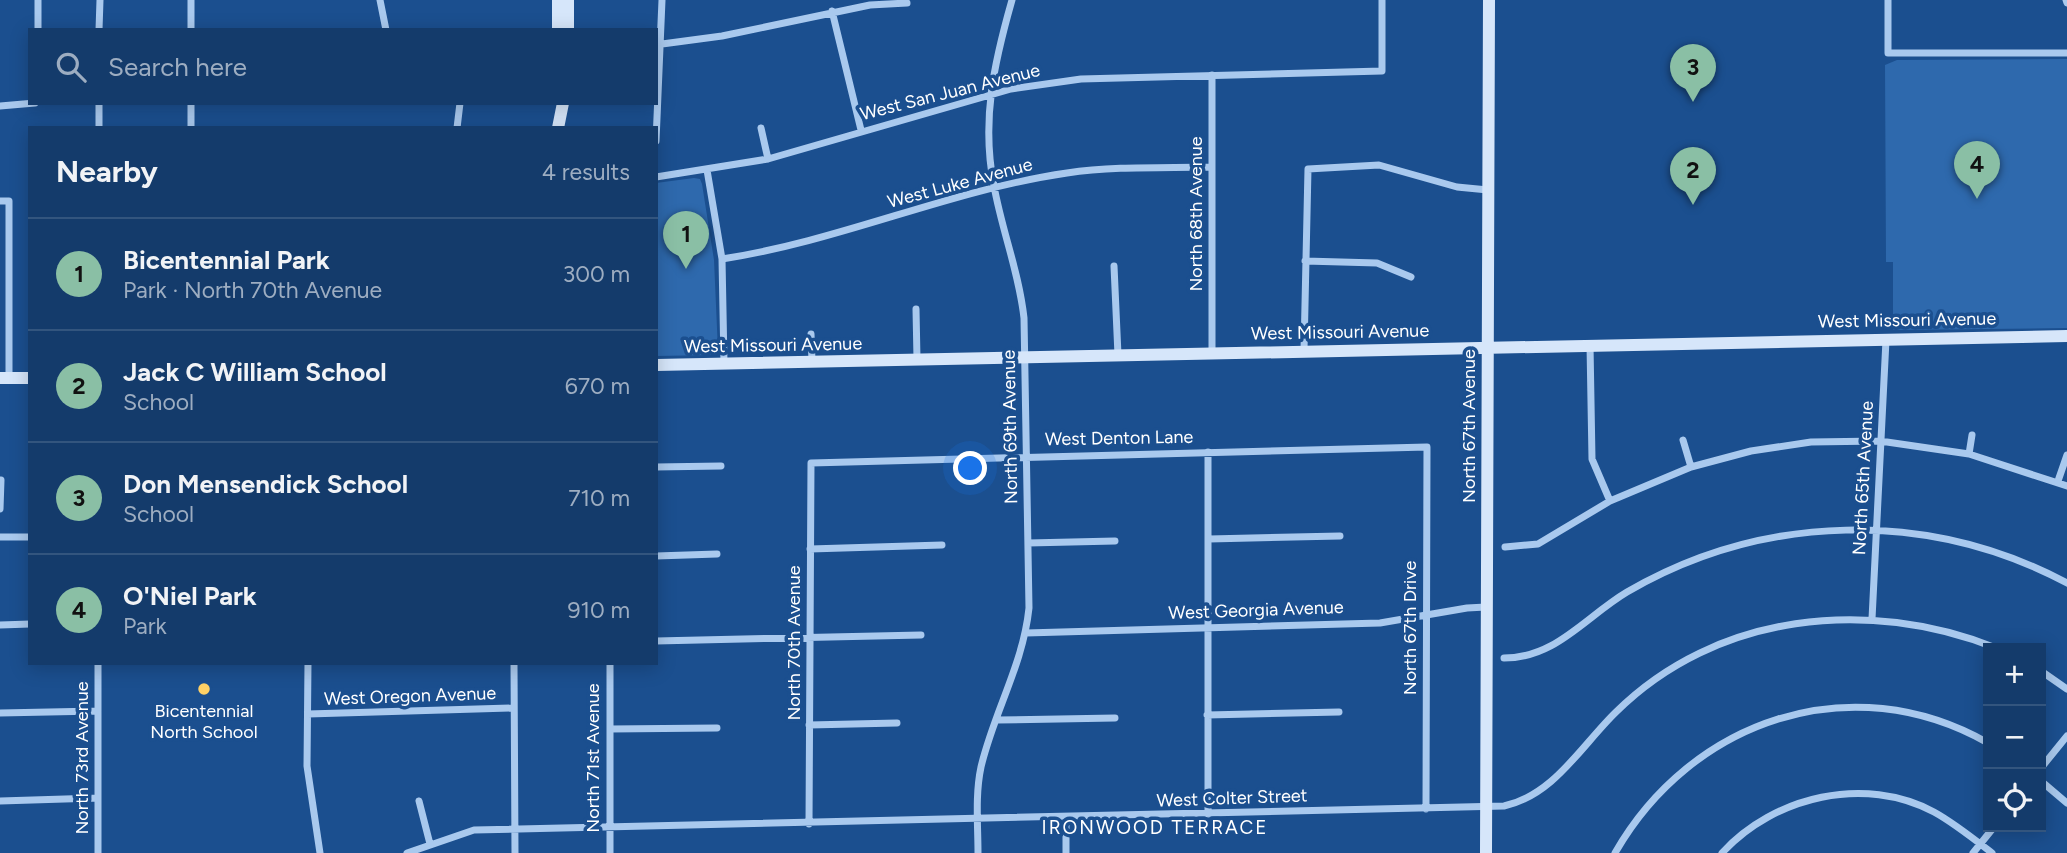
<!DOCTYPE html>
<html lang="en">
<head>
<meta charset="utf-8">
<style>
  body { margin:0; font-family:Figtree,sans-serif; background:#214673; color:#f1f3f6 }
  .controls { position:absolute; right:21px; bottom:21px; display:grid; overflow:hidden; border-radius:0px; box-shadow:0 4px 18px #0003 }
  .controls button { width:63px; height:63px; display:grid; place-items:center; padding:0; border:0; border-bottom:2px solid #33557e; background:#143b6b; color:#f1f3f6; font:35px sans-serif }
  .you { position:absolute; left:971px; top:469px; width:24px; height:24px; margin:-18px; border:5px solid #fff; border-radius:50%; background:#1a73e8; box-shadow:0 0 0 10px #1a73e833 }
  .badge { display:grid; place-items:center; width:46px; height:46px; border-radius:50%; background:#8abfa5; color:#111; font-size:23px; font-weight:700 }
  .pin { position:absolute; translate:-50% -58px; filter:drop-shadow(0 2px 4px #0008) }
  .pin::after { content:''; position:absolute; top:37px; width:24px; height:21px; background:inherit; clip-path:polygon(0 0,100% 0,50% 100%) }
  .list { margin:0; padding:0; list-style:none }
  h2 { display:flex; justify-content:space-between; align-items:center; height:91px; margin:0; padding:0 28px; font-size:30px }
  h2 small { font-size:23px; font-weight:400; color:#9dadc1 }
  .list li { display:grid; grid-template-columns:46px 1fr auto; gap:21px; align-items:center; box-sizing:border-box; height:112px; padding:0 28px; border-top:2px solid #33557e }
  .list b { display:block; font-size:26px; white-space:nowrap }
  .list p { margin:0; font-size:23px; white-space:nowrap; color:#9dadc1 }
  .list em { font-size:23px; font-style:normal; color:#9dadc1 }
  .icon { flex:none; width:38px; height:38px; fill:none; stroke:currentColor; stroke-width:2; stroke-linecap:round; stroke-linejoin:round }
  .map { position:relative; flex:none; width:2067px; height:853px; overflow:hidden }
  .search { position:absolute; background:#143b6b; box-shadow:0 4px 18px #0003; left:28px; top:28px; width:630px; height:77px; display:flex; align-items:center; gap:18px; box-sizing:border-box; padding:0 24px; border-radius:0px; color:#9dadc1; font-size:26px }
  .panel { position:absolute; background:#143b6b; box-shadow:0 4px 18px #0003; left:28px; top:126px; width:630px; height:539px; border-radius:0px }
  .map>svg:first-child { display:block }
  .green { fill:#2e69ad }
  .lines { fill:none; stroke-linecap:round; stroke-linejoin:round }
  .street { stroke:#a9c9ee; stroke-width:7 }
  .secondary { stroke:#d6e6fa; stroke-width:12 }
  .poi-dot { fill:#ffd166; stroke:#1b4f8f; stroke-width:2.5 }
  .labels { text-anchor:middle; stroke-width:7; stroke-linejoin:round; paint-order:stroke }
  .street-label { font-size:18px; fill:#fff; stroke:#1b4f8f }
  .poi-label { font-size:18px; fill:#fff; stroke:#1b4f8f }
  .neighbourhood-label { font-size:19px; letter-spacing:2px; fill:#fff; stroke:#1b4f8f }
</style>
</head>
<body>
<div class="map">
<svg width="2067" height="853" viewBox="0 0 2067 853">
  <rect width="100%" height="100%" fill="#1b4f8f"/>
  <path class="green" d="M2067,59V328L1893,330V262H1886L1885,65L1897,60Z
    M694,178L700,179L702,184L714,260L718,351L713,355L656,356V183Z"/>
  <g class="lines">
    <path class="street" d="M38,0V30
      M380,0L386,30
      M1888,0V53H2067
      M2066,0L2067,3
      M832,11L861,130
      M99,30L100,0
      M191,30V0
      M662,44L722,36L870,5L907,3
      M99,103V128
      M191,103V128
      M0,106L35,103
      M457,128L460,103
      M761,128L768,159
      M656,141L662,0
      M707,170L722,259L724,363
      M656,177L768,159L1011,89L1081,79L1382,71V0
      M0,201H9V378
      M722,259C840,241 950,190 1067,173C1114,166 1163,168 1210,167
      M1305,261L1377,263L1411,277
      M1114,266L1118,355
      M916,309L917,359
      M811,334L812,361
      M1590,345L1592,459L1610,501
      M1304,350L1308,169L1379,165L1457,187L1488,190
      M1212,353V75
      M1683,440L1691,467
      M1969,454L1972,435
      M656,467L721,466
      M2058,481L2067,455
      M0,509L1,480
      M0,537H30
      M1209,539L1340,536
      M1028,543L1115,541
      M1505,547L1538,544L1610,501L1691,467L1751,451L1811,442L1880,441L1969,454L2067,486
      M810,549L942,545
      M656,556L717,554
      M1872,619L1886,340
      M0,625L30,624
      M1026,633L1380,623L1467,608L1486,607
      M656,641L921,635
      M1504,658C1556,658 1585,617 1627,592C1763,513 1928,509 2067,583
      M308,663L307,766L320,853
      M514,663L515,853
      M610,663V853
      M2041,671L2067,689
      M0,713L98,711
      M308,714L514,708
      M1207,715L1339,712
      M997,720L1115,718
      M809,725L897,723
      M610,729L717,728
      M2041,768L2067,736
      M2041,781L2067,803
      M0,801L97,798
      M419,801L430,844
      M1208,814V452
      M1066,818V853
      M809,824L811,463L1427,447L1426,809
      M98,853V663
      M407,853L474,830L1504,806C1554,795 1581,746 1616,712C1716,613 1868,597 1996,648
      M978,853C978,825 975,795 981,767C994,712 1023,665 1029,608L1024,318C1019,272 1002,231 994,186C981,121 994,63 1012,0
      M1615,853C1691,720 1851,665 1988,743
      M1722,853C1774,796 1865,775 1934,812C1954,823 1974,839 1992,853
      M1973,853L1994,827"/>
    <path class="secondary" d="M568,0V30
      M558,30V0
      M558,128L563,103
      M656,365L2067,336
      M0,378H30
      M1486,853L1489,0"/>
  </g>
  <circle class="poi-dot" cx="204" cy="689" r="7"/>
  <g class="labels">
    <g class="street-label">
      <text transform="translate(950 92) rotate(-14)" y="6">West San Juan Avenue</text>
      <text transform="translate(960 183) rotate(-15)" y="6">West Luke Avenue</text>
      <text transform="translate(1196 214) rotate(-90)" y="6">North 68th Avenue</text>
      <text transform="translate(1907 320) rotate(-1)" y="6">West Missouri Avenue</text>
      <text transform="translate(1340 332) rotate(-1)" y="6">West Missouri Avenue</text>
      <text transform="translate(773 345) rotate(-1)" y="6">West Missouri Avenue</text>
      <text transform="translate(1469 426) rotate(-90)" y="6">North 67th Avenue</text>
      <text transform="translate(1010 427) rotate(-91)" y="6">North 69th Avenue</text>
      <text transform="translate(1119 438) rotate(-1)" y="6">West Denton Lane</text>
      <text transform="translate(1863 478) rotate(-87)" y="6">North 65th Avenue</text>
      <text transform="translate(1256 610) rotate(-2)" y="6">West Georgia Avenue</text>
      <text transform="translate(1410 628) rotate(-90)" y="6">North 67th Drive</text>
      <text transform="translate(794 643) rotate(-90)" y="6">North 70th Avenue</text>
      <text transform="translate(410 696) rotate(-2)" y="6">West Oregon Avenue</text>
      <text transform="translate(82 758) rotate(-90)" y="6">North 73rd Avenue</text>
      <text transform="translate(593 758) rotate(-90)" y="6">North 71st Avenue</text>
      <text transform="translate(1232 798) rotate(-2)" y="6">West Colter Street</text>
    </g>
    <g class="poi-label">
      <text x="204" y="717">Bicentennial<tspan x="204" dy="21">North School</tspan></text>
    </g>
    <g class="neighbourhood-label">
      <text x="1155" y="834">IRONWOOD TERRACE</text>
    </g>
  </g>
</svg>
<div class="controls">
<button>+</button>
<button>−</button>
<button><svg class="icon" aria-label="locate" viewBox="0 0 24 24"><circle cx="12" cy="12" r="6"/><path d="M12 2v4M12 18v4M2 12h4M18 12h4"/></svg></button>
</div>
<div class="you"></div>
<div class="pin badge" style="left:686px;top:269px">1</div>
<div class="pin badge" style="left:1693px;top:205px">2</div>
<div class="pin badge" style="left:1693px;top:102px">3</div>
<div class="pin badge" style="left:1977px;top:199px">4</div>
<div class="search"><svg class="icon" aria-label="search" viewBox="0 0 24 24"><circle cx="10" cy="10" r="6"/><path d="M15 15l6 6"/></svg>Search here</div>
<section class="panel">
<h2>Nearby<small>4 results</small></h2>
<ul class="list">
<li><span class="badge">1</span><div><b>Bicentennial Park</b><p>Park · North 70th Avenue</p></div><em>300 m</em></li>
<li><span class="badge">2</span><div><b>Jack C William School</b><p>School</p></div><em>670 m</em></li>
<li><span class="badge">3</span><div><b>Don Mensendick School</b><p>School</p></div><em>710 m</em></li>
<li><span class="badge">4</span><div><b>O'Niel Park</b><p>Park</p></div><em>910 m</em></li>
</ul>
</section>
</div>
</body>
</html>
